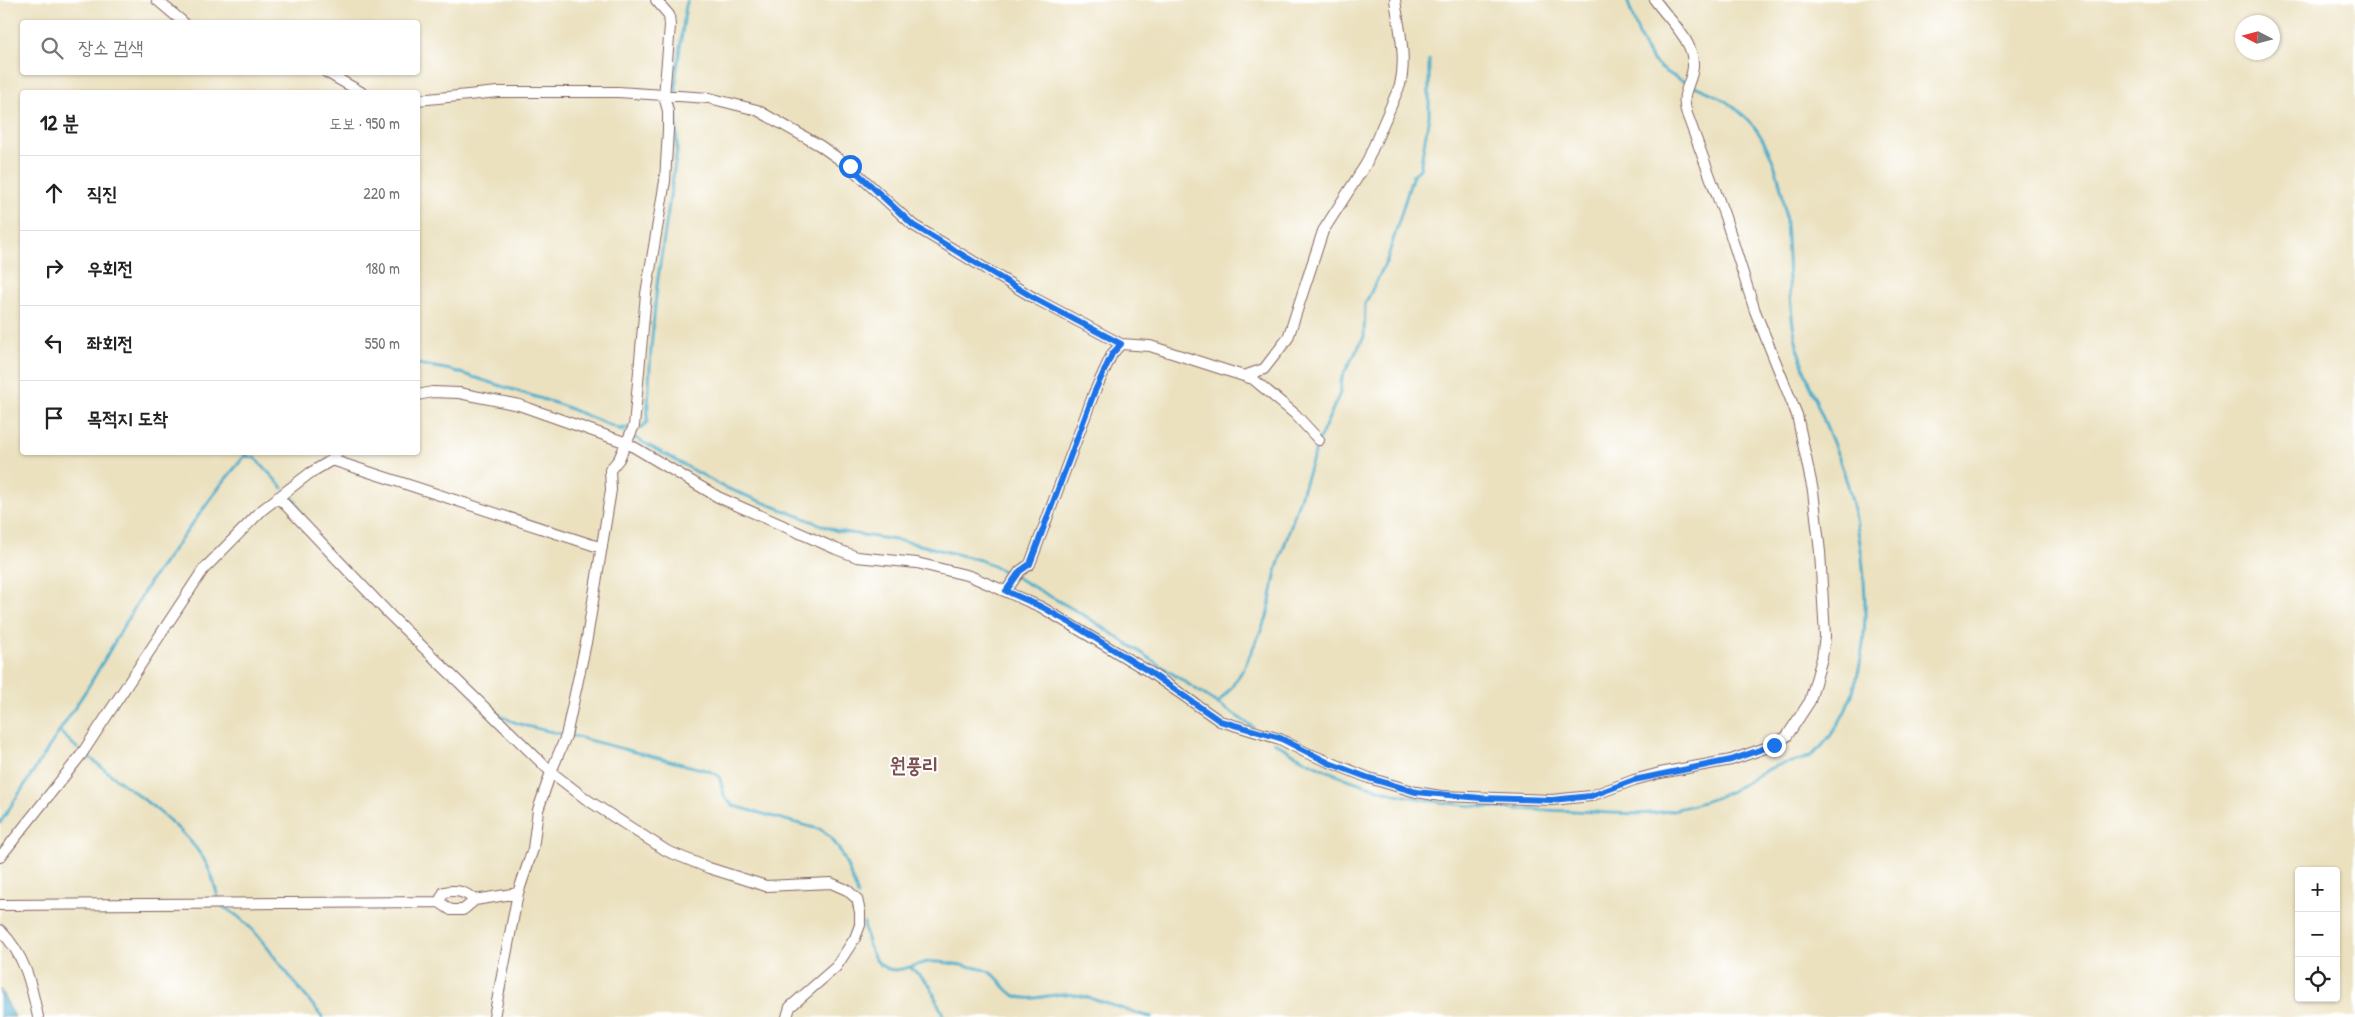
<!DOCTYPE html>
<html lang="ko">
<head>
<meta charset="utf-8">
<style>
  body { margin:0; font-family:"Patrick Hand","Poor Story",sans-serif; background:#f2f2f2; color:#222 }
  .controls { position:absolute; right:15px; bottom:15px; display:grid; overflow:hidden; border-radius:5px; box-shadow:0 1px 4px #0004 }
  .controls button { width:45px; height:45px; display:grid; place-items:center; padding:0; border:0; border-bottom:1px solid #e0e0e0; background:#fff; color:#222; font:25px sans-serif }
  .compass { position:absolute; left:2235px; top:15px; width:45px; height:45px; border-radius:50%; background:#fff; box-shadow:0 1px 4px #0004; rotate:276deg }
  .stop { position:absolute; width:15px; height:15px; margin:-11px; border:4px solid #1a73e8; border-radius:50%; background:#fff }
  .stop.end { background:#1a73e8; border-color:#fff; box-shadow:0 1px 5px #0008 }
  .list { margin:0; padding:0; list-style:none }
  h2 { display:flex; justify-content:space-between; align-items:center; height:65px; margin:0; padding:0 20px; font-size:21px }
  h2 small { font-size:16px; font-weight:400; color:#767676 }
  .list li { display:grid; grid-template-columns:32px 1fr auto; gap:15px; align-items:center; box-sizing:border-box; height:75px; padding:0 20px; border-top:1px solid #e0e0e0 }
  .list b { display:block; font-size:19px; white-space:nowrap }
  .list em { font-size:16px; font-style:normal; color:#767676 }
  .icon { flex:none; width:28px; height:28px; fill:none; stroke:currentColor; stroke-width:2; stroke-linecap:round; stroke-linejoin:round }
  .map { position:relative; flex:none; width:2355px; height:1017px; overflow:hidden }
  .search { position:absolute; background:#fff; box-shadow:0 1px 4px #0004; left:20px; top:20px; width:400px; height:55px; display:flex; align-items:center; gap:12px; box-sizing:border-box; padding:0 18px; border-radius:5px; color:#767676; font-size:19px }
  .panel { position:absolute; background:#fff; box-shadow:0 1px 4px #0004; left:20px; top:90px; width:400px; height:365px; border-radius:5px }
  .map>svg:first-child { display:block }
  .water { fill:url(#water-ripples); stroke:#4a667a }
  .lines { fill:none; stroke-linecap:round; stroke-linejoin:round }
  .stream { stroke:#4badca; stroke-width:3 }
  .minor-casing { stroke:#82635f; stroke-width:12 }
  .minor { stroke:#fff; stroke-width:10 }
  .route { stroke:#1a73e8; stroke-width:6 }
  .labels { text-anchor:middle; stroke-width:4; stroke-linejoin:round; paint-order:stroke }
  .quarter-label { font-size:20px; font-weight:bold; fill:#7d514f; stroke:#fff }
</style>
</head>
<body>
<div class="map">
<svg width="2355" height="1017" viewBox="0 0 2355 1017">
  <defs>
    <pattern id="water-ripples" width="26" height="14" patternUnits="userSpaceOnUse" patternTransform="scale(1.25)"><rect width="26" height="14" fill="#4badca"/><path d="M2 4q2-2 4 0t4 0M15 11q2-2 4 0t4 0" fill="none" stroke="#408ca4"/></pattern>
  </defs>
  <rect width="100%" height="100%" fill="#fff"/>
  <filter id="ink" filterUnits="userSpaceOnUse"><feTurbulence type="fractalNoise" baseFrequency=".02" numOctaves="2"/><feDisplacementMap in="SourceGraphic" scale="10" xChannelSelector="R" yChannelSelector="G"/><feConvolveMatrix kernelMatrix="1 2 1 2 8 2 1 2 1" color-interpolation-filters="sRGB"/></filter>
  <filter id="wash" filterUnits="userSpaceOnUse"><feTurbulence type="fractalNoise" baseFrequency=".0096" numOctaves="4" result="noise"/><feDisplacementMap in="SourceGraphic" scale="20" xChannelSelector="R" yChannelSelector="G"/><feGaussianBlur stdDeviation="1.12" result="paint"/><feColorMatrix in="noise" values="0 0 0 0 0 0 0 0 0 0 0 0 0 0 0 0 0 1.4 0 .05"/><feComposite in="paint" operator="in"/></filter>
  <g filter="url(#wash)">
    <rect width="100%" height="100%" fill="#ebe1bf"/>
    <path class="water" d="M0,989L15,1017H0Z"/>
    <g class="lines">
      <path class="stream" d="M418,364L451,370L561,405L617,428L724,487L837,531L908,542L980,560L1014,576L1087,617L1253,727
        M618,428H641L647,422L651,348L657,285L677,150L676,76L686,5L688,0
        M245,456L255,458L283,488
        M288,494L295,501L303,518
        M442,659L459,676
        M1218,703L1231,688L1244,668L1267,617L1276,571L1319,440L1340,393L1342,377L1364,337L1365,304L1387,260L1413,175L1420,169L1429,116V60
        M494,710C511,726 539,728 561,734
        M60,732L77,748
        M569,735L709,771L719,776L725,798L734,806L822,830C842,844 850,874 858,895
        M1274,742C1370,804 1463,808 1574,811C1606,812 1641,817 1673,810C1691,806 1710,801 1727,793C1744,786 1759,772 1776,766C1795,759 1805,764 1821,747C1880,684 1869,567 1849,489C1835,437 1806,389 1795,336C1781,268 1799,197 1760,135C1750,119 1730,102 1713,94C1692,84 1666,77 1652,59C1639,42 1634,19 1627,0
        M86,754C122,787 177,817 203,858C211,870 214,883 218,897
        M0,823L90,684L149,583L220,486L248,452
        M223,907C250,920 269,951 288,974C299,989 311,1002 322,1017
        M864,923C866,938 870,959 884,967C896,975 915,964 928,962C940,961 954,964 966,966C974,967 988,970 994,975C1002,982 1006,992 1016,996C1031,1002 1050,994 1065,994C1095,995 1123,1012 1152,1017
        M910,967L929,984L944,1017"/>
    </g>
  </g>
  <g filter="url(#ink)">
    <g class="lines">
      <g class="minor-casing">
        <path id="minor" d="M157,0L183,22
          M326,72L361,92
          M418,100L498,92H618L709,98L757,110L819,145L849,166L913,225L1034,298L1121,344
          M1244,376L1264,369L1288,338L1323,231L1366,164L1400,85C1407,57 1399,28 1395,0
          M418,395L432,392L459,393L519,405L627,443L718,497L836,549L857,557L917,563L970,576L1041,607L1148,671L1220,721L1280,739L1307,753L1369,778L1416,792L1441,796L1552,800L1591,796L1634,780L1660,773L1731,760L1774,745L1787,736L1810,701L1822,658L1825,636L1820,552L1813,491L1797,415L1755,311L1725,217L1687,114C1681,94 1687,92 1692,73C1699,44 1670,22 1655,0
          M332,460L602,548
          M278,497L390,615L551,772L586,799L667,851L709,868L766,886L831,883L847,890L857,899L860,912V925L855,938L836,967L790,1007L787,1017
          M1006,591L1020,571L1030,564L1094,393L1112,354L1121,344L1150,346L1253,379L1295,414L1319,440
          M0,857L81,755L203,570L262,510L310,473L332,460L337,452
          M475,900L518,893
          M0,905L439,902L451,910H463L475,900C465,892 457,889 444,892L439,902
          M0,930C25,955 31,983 38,1017
          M494,1017L518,893L533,849L538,810L551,772L566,736L587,638L611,490L610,470L619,459L634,426L646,294L665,181L668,130V111L664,96L670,26L669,15L656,0"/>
      </g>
      <use href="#minor" class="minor"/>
    </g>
  </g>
  <g class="lines" filter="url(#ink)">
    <path class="route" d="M850,166L913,225L1034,298L1121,344L1112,354L1094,393L1030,564L1020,571L1006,591L1042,607L1072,624L1148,671L1220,721L1280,738L1329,763L1369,778L1416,792L1481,798L1552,800L1591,796L1634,780L1731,760L1774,745"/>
  </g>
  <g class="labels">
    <g class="quarter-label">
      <text x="914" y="772">원풍리</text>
    </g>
  </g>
</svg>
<div class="controls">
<button>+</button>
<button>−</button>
<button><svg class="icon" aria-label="locate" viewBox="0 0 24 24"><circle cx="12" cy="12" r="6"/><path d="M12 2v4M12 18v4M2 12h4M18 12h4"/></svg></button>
</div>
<svg class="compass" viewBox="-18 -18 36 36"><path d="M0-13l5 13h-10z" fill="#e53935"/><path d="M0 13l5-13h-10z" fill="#767676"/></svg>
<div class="stop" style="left:850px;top:166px"></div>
<div class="stop end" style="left:1774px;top:745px"></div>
<div class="search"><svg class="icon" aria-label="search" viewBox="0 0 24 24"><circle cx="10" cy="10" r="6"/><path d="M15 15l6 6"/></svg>장소 검색</div>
<section class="panel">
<h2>12 분<small>도보 · 950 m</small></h2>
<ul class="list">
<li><svg class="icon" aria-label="ahead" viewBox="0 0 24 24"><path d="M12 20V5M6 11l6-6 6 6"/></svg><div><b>직진</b></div><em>220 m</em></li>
<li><svg class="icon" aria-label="right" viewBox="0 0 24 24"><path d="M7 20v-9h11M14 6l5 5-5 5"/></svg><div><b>우회전</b></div><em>180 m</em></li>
<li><svg class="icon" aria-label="left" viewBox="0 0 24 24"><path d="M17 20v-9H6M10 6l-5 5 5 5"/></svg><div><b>좌회전</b></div><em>550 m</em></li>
<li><svg class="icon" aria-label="arrive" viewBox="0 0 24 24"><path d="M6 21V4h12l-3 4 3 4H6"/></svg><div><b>목적지 도착</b></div></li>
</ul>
</section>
</div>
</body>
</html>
